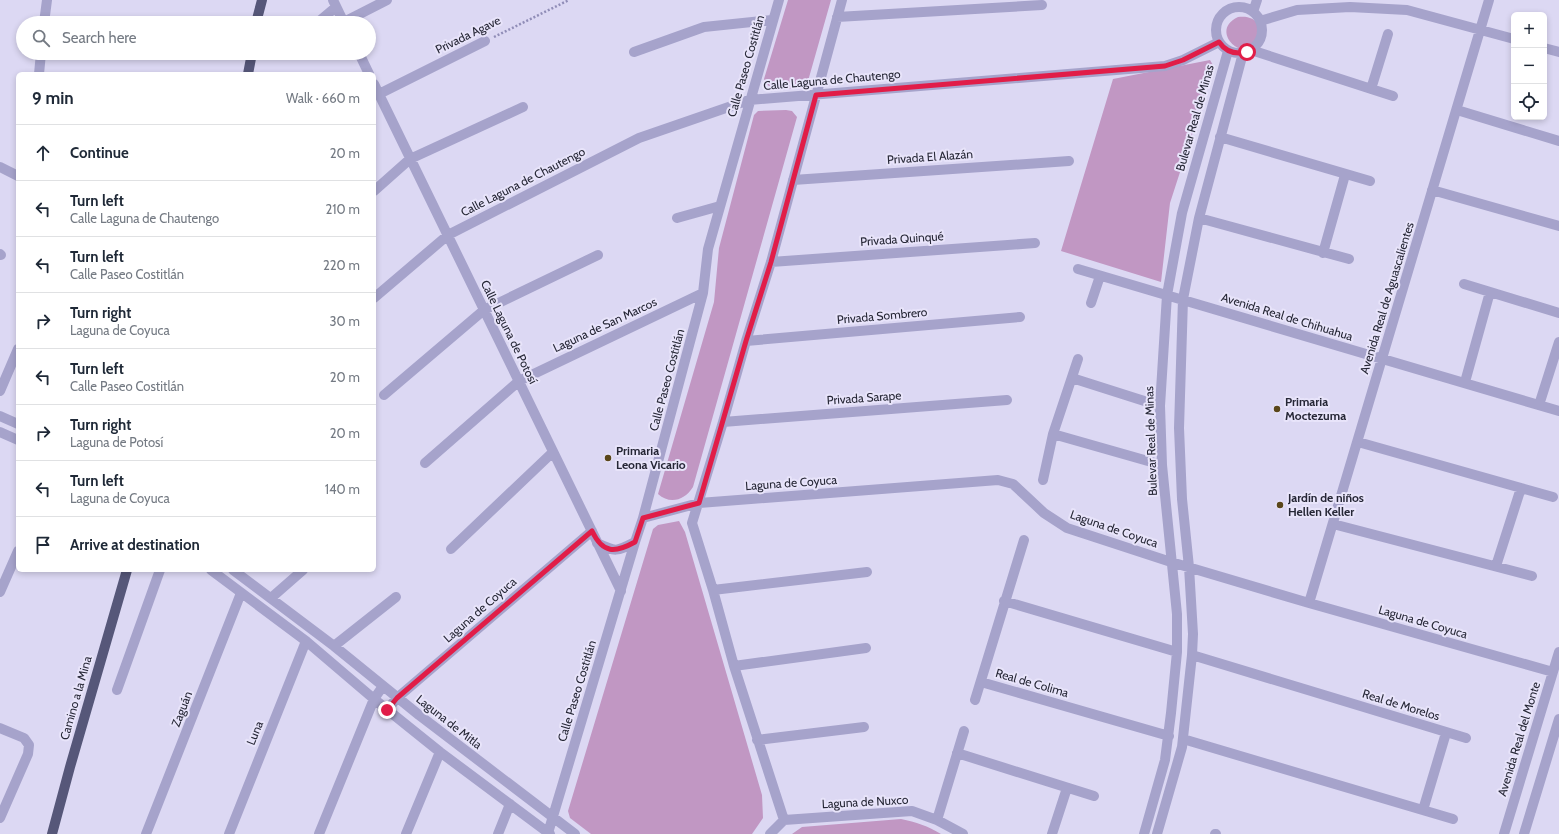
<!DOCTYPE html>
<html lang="en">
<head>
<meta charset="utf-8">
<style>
  body { margin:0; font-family:Cabin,sans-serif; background:#f2f2f3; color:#1f2937 }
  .controls { position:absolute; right:12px; top:12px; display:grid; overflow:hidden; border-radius:6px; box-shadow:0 2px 6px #0003 }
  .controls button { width:36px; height:36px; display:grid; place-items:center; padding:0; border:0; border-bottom:1px solid #e0e1e3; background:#fff; color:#1f2937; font:20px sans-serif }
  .stop { position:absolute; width:12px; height:12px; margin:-9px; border:3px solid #e11d48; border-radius:50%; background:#fff }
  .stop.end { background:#e11d48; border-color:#fff; box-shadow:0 1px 4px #0008 }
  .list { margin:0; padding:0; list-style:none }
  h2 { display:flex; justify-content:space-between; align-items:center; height:52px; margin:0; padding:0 16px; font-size:17px }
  h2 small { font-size:13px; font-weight:400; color:#747a83 }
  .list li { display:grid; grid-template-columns:26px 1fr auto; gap:12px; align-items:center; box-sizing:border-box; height:56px; padding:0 16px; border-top:1px solid #e0e1e3 }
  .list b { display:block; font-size:15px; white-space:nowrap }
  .list p { margin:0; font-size:13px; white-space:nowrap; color:#747a83 }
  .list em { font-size:13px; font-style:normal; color:#747a83 }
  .icon { flex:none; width:22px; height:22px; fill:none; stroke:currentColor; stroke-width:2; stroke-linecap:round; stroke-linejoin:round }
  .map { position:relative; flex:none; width:1559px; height:834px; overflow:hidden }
  .search { position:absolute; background:#fff; box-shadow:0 2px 6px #0003; left:16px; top:16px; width:360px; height:44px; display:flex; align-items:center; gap:10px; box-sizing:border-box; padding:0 14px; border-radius:22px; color:#747a83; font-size:15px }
  .panel { position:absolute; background:#fff; box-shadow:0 2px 6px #0003; left:16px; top:72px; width:360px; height:500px; border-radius:6px }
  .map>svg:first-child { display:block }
  .green { fill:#c197c3 }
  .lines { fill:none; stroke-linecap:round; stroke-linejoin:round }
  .path { stroke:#908db7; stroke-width:2.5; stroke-dasharray:2 2; stroke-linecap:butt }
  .minor { stroke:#a6a3cb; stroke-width:10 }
  .major { stroke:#565779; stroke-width:10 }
  .route { stroke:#e11d48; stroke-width:5 }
  .poi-dot { fill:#5a4619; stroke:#e8e4fa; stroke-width:1.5 }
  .labels { text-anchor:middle; stroke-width:4; stroke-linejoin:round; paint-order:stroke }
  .street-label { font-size:12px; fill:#262736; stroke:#e8e4fa }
  .poi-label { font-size:12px; font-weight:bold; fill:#262736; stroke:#e8e4fa; text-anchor:start }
</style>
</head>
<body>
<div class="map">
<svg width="1559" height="834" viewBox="0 0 1559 834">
  <rect width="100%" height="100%" fill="#dcd8f3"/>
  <path class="green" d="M788,0H831L808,81L804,86C790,88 771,96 764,79Z
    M1238,17C1248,16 1254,18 1260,26C1258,76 1203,33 1238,17Z
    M1210,60L1214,67L1170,203L1161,282L1061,251L1113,79Z
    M786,110L792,111L797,117L693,487C685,500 670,505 658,494L714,302L719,248L754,115L758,111Z
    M679,521L685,532L762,795L763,818L752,834H591L570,818L568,811L653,529L658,525Z
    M901,819C916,822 928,826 941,834H792L802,827Z"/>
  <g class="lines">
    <path class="path" d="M494,37L569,0"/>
    <path class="minor" d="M333,0L344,23
      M1216 30a23 23 0 1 1 46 0a23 23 0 1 1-46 0Z
      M1253,12L1257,0
      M837,17L1042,5
      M1260,21L1297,10L1350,7L1407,10L1514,39
      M344,22L387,0
      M44,23L47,0
      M317,23L336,7
      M1544,48L1559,52
      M1251,50L1393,96
      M634,52L704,27L772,20
      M359,53L369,74
      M281,54L282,53
      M39,74L41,53
      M374,84L621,591
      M1371,89L1388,34
      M379,94L485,41
      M1457,110L1559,141
      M1220,137L1370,181
      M0,167L18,176
      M793,180L1069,161
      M1432,190L1559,226
      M374,191L410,159L523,107
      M677,218L720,206
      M1199,218L1349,259
      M1323,253L1345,175
      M0,254L1,255
      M771,262L1035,243
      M1078,269L1559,411
      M1464,284L1559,313
      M374,298L448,235L639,138L749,100L1165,66L1183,60L1219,42
      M1091,303L1100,276
      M746,341L1020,317
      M1072,378L1160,406
      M1465,382L1490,292
      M0,391L18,349
      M384,395L484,310L598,255
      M1539,405L1559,342
      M0,416L18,424
      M723,422L1007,400
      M0,432L18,440
      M1053,434L1162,465
      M1358,442L1553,497
      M425,463L519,381L703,293
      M1043,480L1053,434L1078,359
      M643,518L699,503L998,480L1013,484L1044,513L1067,528L1171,562L1309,603L1553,672
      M1333,524L1532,576
      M597,543C616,552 616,552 635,542
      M451,549L553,452
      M1496,566L1521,488
      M211,570L306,641L374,699L440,752L550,834
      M233,570L334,646L419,715L575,834
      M713,590L867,572
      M0,592L18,551
      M271,598L303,570
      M1004,601L1177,652
      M1309,603L1489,0
      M334,646L396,597
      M1192,655L1466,738
      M734,666L866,648
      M981,682L1169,736
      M117,690L160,570
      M975,700L1024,540
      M387,710L397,698L592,531
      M0,728L24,738L29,745L28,754L0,818
      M1183,739L1453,819
      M757,740L864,727
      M957,753L1094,796
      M1423,810L1446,733
      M784,820L734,666L713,590L692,523L723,422L746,341L771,262L842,0
      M937,820L964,731
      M548,833L635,542L643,518L703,293L708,249L779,0
      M146,834L241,593
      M229,834L306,641
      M319,834L374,699L383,686
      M406,834L440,752
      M498,834L510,804
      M770,834L784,820L912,811L937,820L963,834
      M1052,834L1067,788
      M1144,834L1165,760L1171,713L1177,652V614L1162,465L1160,406L1167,295L1182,213L1228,51
      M1157,834L1182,747L1192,655L1193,634L1189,567L1182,499L1179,428L1183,299L1199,218L1243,53
      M1215,834H1216
      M1504,834L1559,652
      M1524,834L1559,719"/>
    <path class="major" d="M256,23L262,0
      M248,74L252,53
      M52,834L70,767L127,570"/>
  </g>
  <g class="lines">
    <path class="route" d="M387,710L397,698L592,531C603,554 615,553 635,542L643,518L699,503L746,341L771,262L816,95L1165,66L1183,60L1219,42C1226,52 1235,55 1247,52"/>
  </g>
  <g class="poi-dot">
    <circle cx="1277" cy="409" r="4"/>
    <circle cx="608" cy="458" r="4"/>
    <circle cx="1280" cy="505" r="4"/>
  </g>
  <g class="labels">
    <g class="street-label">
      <text transform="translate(468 35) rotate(-26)" y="4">Privada Agave</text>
      <text transform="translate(746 66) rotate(-74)" y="4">Calle Paseo Costitlán</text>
      <text transform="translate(832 80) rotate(-5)" y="4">Calle Laguna de Chautengo</text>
      <text transform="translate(1195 118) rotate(-74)" y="4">Bulevar Real de Minas</text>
      <text transform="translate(930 157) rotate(-4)" y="4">Privada El Alazán</text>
      <text transform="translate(523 182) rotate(-27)" y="4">Calle Laguna de Chautengo</text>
      <text transform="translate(902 239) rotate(-4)" y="4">Privada Quinqué</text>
      <text transform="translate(1387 298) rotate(-73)" y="4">Avenida Real de Aguascalientes</text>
      <text transform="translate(882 316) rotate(-5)" y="4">Privada Sombrero</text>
      <text transform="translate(1287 317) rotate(17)" y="4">Avenida Real de Chihuahua</text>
      <text transform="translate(605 325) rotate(-25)" y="4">Laguna de San Marcos</text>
      <text transform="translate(509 332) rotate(64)" y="4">Calle Laguna de Potosí</text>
      <text transform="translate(667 380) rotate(-75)" y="4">Calle Paseo Costitlán</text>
      <text transform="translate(864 398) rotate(-4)" y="4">Privada Sarape</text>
      <text transform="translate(1151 441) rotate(-92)" y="4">Bulevar Real de Minas</text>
      <text transform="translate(791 483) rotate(-4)" y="4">Laguna de Coyuca</text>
      <text transform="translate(1114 529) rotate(19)" y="4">Laguna de Coyuca</text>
      <text transform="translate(480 610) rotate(-41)" y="4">Laguna de Coyuca</text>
      <text transform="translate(1423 622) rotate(16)" y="4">Laguna de Coyuca</text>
      <text transform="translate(1032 683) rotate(16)" y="4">Real de Colima</text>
      <text transform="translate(577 691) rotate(-73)" y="4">Calle Paseo Costitlán</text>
      <text transform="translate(76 698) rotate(-74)" y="4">Camino a la Mina</text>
      <text transform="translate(1401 705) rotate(17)" y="4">Real de Morelos</text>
      <text transform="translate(182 709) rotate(-69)" y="4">Zaguán</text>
      <text transform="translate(449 722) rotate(38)" y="4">Laguna de Mitla</text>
      <text transform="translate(255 733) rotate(-68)" y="4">Luna</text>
      <text transform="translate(1519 739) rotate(-73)" y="4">Avenida Real del Monte</text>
      <text transform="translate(865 802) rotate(-3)" y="4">Laguna de Nuxco</text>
    </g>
    <g class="poi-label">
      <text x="1285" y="406">Primaria<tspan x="1285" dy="14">Moctezuma</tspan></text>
      <text x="616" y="455">Primaria<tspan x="616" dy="14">Leona Vicario</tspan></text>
      <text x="1288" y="502">Jardín de niños<tspan x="1288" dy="14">Hellen Keller</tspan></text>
    </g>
  </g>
</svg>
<div class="controls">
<button>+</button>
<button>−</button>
<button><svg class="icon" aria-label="locate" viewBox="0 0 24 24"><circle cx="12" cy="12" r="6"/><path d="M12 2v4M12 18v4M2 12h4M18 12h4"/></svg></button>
</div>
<div class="stop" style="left:1247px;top:52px"></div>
<div class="stop end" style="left:387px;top:710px"></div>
<div class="search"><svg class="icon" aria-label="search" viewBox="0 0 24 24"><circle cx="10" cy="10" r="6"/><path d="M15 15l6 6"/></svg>Search here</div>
<section class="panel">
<h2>9 min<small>Walk · 660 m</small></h2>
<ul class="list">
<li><svg class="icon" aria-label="ahead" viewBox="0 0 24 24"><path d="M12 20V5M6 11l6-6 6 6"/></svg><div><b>Continue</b></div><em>20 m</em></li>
<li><svg class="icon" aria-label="left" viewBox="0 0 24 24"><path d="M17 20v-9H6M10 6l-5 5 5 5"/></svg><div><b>Turn left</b><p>Calle Laguna de Chautengo</p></div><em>210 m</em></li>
<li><svg class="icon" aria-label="left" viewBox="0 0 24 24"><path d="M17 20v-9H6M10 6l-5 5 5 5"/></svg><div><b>Turn left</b><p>Calle Paseo Costitlán</p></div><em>220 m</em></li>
<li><svg class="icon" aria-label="right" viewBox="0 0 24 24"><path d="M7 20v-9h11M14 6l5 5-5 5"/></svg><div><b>Turn right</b><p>Laguna de Coyuca</p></div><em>30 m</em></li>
<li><svg class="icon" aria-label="left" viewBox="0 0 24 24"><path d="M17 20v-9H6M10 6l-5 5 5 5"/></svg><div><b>Turn left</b><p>Calle Paseo Costitlán</p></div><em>20 m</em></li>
<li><svg class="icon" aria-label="right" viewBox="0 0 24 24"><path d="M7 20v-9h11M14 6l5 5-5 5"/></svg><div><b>Turn right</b><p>Laguna de Potosí</p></div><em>20 m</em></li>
<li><svg class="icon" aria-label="left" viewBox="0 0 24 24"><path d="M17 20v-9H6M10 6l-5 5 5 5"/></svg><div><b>Turn left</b><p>Laguna de Coyuca</p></div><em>140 m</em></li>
<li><svg class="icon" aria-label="arrive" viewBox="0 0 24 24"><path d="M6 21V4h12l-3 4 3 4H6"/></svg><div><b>Arrive at destination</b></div></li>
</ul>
</section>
</div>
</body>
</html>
